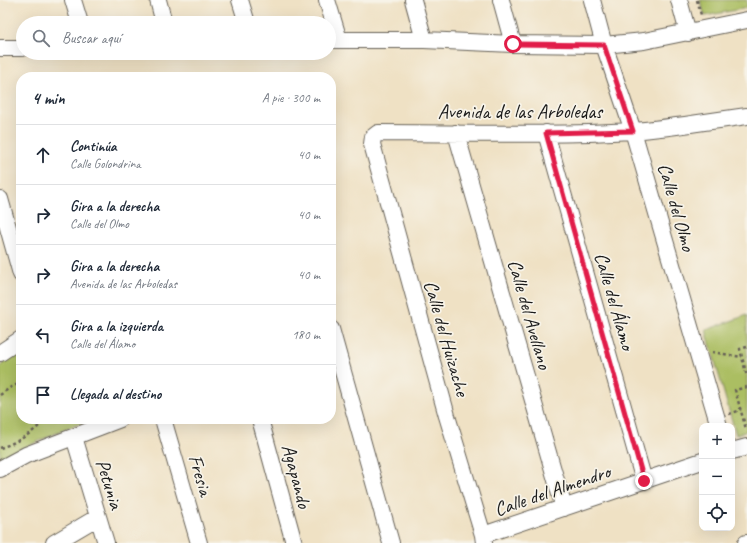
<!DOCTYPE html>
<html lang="es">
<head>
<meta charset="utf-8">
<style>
  body { margin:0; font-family:Caveat,sans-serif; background:#f6f6f7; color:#1f2937 }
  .controls { position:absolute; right:12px; bottom:12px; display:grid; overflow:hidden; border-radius:8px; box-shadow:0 4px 16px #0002 }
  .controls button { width:36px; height:36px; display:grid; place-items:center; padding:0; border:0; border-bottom:1px solid #e0e1e3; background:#fff; color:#1f2937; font:20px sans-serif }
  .stop { position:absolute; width:12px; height:12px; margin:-9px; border:3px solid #e11d48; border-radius:50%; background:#fff }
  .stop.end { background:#e11d48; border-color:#fff; box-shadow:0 1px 4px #0008 }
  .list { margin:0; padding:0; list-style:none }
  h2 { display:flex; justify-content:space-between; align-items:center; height:52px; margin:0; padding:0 16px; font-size:17px }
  h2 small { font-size:13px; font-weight:400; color:#747a83 }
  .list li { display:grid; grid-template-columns:26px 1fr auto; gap:12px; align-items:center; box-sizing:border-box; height:60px; padding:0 16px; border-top:1px solid #e0e1e3 }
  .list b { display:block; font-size:15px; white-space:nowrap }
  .list p { margin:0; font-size:13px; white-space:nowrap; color:#747a83 }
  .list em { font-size:13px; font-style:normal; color:#747a83 }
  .icon { flex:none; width:22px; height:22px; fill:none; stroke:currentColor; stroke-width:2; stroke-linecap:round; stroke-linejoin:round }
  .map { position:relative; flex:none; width:747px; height:543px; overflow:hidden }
  .search { position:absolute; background:#fff; box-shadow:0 4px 16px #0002; left:16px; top:16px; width:320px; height:44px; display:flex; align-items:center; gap:10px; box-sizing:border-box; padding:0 14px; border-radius:22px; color:#747a83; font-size:15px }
  .panel { position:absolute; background:#fff; box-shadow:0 4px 16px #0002; left:16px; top:72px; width:320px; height:352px; border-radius:16px }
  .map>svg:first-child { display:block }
  .green { fill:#abbe62; stroke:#646d3f }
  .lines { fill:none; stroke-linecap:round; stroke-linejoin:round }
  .street-casing { stroke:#666157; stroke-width:18 }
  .path { stroke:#666157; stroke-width:2.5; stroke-dasharray:3 3; stroke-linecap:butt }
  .street { stroke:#fff; stroke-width:16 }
  .route { stroke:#e11d48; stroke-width:5 }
  .labels { text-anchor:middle; stroke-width:3.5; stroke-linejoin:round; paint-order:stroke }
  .street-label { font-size:20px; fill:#1c1c1c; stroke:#f7f3e8 }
</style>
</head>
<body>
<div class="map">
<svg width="747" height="543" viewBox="0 0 747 543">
  <rect width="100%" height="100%" fill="#f7f3e8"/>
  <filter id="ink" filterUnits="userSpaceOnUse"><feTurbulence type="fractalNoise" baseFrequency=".025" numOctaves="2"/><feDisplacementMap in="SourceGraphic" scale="8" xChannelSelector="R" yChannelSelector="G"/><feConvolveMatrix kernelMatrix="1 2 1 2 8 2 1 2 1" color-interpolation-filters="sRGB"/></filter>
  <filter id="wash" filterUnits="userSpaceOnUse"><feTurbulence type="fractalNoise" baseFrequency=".012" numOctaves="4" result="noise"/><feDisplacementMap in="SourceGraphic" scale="16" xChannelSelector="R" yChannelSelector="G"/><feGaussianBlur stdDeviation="0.9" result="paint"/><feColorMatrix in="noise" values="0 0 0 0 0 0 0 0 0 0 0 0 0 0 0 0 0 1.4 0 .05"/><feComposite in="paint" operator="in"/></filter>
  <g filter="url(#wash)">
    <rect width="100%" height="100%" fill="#efe1c4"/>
    <path class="green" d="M700,0H747V8L705,16Z
      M747,315V431L736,435L706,330Z
      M21,350V419H93L63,430L0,459V366Z"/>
  </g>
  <g filter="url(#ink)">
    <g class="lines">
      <g class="street-casing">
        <path id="street" d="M73,0L80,23
          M158,0L164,23
          M240,0L247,23
          M327,0L339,40
          M413,0L424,40
          M501,0L513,44
          M592,0L604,45L633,131L719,426
          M679,0L688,33
          M329,40H424L513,44L604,45L644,41L747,20
          M0,48H23
          M456,133L564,508
          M546,133L644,481
          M0,199L21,274
          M331,329L391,543
          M0,353L21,339
          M163,419L199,543
          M260,419L294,543
          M74,437L106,543
          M732,451L747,447
          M0,469L26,455L120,419
          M483,535L702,461
          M54,543L98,517
          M484,543L483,535L447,416L372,144L373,137L378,133C463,133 548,136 633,131C671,128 709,121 747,116
          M746,543H747"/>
      </g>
      <path class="path" d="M697,0L701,15
        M747,347L740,349L747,377
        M712,352L742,357
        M747,387L735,390L746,429H747
        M0,395L11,387L21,383
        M729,414L741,410
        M0,448C18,442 33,433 46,419"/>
      <use href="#street" class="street"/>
    </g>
  </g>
  <g class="lines" filter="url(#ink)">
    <path class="route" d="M513,44L604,45L633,131L546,133L644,481"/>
  </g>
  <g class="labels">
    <g class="street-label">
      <text x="520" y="118">Avenida de las Arboledas</text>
      <text transform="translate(677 207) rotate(74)" y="7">Calle del Olmo</text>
      <text transform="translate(615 301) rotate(74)" y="7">Calle del Álamo</text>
      <text transform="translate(530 314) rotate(74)" y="7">Calle del Avellano</text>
      <text transform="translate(447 338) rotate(74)" y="7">Calle del Huizache</text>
      <text transform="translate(201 475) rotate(74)" y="7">Fresia</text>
      <text transform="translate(297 476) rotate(75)" y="7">Agapando</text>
      <text transform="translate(110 484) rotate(73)" y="7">Petunia</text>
      <text transform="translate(552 490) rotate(-19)" y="7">Calle del Almendro</text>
    </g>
  </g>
</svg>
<div class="controls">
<button>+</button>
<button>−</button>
<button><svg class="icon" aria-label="locate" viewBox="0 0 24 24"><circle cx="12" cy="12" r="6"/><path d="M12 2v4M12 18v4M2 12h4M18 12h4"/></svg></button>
</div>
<div class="stop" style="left:513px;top:44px"></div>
<div class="stop end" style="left:644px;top:481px"></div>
<div class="search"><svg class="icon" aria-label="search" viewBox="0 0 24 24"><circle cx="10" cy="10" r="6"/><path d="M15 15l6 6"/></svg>Buscar aquí</div>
<section class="panel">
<h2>4 min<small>A pie · 300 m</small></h2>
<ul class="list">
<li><svg class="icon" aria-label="ahead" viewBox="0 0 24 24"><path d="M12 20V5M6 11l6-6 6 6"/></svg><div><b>Continúa</b><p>Calle Golondrina</p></div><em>40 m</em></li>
<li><svg class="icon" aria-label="right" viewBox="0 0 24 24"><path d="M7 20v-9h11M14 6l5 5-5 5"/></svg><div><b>Gira a la derecha</b><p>Calle del Olmo</p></div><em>40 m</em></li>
<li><svg class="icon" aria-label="right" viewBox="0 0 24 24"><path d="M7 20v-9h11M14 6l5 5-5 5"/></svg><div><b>Gira a la derecha</b><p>Avenida de las Arboledas</p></div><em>40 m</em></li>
<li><svg class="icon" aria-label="left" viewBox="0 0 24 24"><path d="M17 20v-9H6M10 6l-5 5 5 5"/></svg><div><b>Gira a la izquierda</b><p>Calle del Álamo</p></div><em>180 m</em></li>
<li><svg class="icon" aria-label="arrive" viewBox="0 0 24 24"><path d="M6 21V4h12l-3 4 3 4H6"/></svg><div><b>Llegada al destino</b></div></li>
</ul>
</section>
</div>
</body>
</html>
